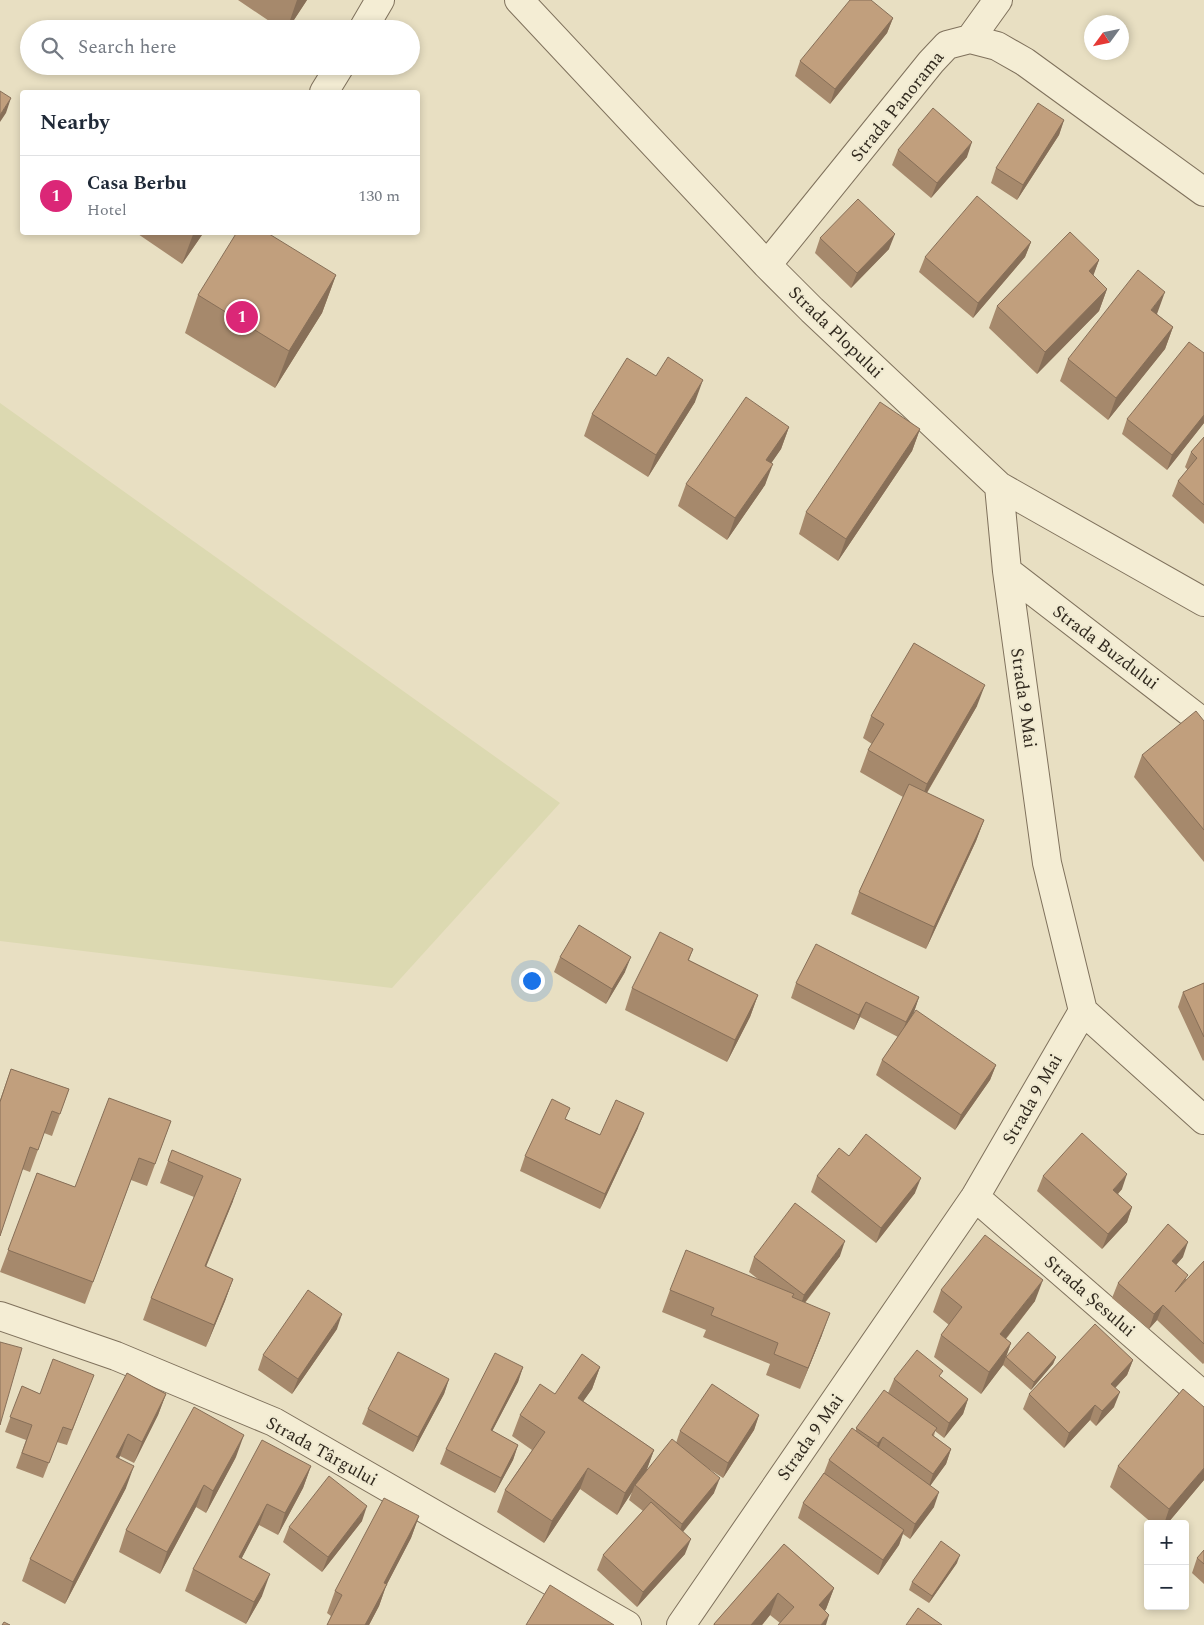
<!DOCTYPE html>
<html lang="en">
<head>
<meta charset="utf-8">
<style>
  body { margin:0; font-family:Spectral,serif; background:#f6f6f7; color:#1f2937 }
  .controls { position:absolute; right:15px; bottom:15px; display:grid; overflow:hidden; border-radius:5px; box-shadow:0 2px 8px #0003 }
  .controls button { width:45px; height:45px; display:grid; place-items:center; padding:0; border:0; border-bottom:1px solid #e0e1e3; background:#fff; color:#1f2937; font:25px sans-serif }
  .compass { position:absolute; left:1084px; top:15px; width:45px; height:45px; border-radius:50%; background:#fff; box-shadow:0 2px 8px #0003; rotate:237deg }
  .you { position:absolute; left:531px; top:980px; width:18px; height:18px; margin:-12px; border:4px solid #fff; border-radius:50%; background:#1a73e8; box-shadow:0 0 0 8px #1a73e833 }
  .badge { display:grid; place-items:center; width:32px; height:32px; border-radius:50%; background:#db2777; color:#fff; font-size:16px; font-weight:700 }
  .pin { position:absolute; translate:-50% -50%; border:2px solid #fff; box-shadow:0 1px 5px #0006 }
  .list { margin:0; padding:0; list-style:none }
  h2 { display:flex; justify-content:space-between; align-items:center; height:65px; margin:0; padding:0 20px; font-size:21px }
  h2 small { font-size:16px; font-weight:400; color:#747a83 }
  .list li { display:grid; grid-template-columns:32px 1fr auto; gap:15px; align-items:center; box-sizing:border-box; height:80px; padding:0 20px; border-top:1px solid #e0e1e3 }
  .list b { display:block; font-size:19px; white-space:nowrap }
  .list p { margin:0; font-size:16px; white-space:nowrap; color:#747a83 }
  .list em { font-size:16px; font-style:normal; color:#747a83 }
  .icon { flex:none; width:28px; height:28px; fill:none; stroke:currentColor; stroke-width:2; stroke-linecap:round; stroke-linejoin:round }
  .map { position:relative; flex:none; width:1204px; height:1625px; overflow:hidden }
  .search { position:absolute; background:#fff; box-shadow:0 2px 8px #0003; left:20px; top:20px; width:400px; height:55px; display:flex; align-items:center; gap:12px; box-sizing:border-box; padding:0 18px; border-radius:28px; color:#747a83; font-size:19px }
  .panel { position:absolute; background:#fff; box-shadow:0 2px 8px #0003; left:20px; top:90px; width:400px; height:145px; border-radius:5px }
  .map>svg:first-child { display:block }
  .farmland { fill:#dcd9b1 }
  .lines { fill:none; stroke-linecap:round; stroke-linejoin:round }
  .minor-casing { stroke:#7f715c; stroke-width:30 }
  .minor { stroke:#f4edd4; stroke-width:28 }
  .wall { fill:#a6896c }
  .shaded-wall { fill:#876f58 }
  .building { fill:#c19f7d; stroke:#876f58 }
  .labels { text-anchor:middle; stroke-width:4; stroke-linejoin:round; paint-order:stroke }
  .street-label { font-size:18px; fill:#31291e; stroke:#f0ead1 }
</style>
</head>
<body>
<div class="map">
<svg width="1204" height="1625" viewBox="0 0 1204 1625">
  <rect width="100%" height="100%" fill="#e8dfc2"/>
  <path class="farmland" d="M0,403L560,803L392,988L0,941Z"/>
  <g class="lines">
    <g class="minor-casing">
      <path id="minor" d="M519,0L767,265L812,310L999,486L1204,602
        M363,29L380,0
        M970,39L998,0
        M324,92L340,66
        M767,265L931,62L947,45L970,39L997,46L1025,62L1204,192
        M1007,571L1204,723
        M1083,1011L1204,1120
        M975,1197L1204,1396
        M0,1316L116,1356L274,1422L627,1625
        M681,1625L975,1197L1083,1011L1047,863L1007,571L999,486"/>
    </g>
    <use href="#minor" class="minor"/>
  </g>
  <path class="wall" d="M238,0H307L288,29H281Z
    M893,18L887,33L830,104L795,76L800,61Z
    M1064,120L1059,135L1017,200L991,183L996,168Z
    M898,150L967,157L931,198L892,165Z
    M135,232H204L182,264Z
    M820,238L889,249L851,288L815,253Z
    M1031,242L1025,257L973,318L919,272L925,257Z
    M1099,260L1093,275L1107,289L1099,311L1037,374L989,328L997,306Z
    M336,275L322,313L275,388L185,333L198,295Z
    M1157,314L1173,327L1165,349L1108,420L1060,381L1068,359Z
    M1204,353V423L1167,470L1122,434L1127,419Z
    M656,376L695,402L648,477L584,436L592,414Z
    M789,427L781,449L771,463L765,485L727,540L678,506L686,484Z
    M920,429L912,451L838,561L799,534L806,512Z
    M1204,437V524L1172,496L1178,481L1188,470L1185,467L1191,452Z
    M977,706L927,793L984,820L976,841L926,949L851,914L859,892L903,797L860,772L868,750L872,744L863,738L871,716Z
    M1204,721V862L1134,777L1142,755Z
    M693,949L689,960L758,995L750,1017L727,1062L625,1010L632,988Z
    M560,957L625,972L606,1004L554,972Z
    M796,983L919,997L914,1012L908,1023L996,1065L990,1080L955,1130L876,1075L882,1060L898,1037L860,1017L854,1030L791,998Z
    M1204,983V1060L1203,1061L1178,1007L1183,992Z
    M11,1069L69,1089L52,1136L44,1133L30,1172L22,1169L0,1236V1100Z
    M566,1119L600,1135L638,1128L600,1209L520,1171L525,1156Z
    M171,1121L147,1186L131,1180L85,1304L0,1272L37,1173L75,1187Z
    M172,1150L233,1201L206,1267L233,1279L225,1301L206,1347L143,1320L151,1298L194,1197L160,1183Z
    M849,1156L915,1193L876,1243L811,1192L817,1176Z
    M1043,1176L1122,1189L1118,1194L1132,1207L1127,1222L1102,1249L1037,1191Z
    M840,1256L805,1303L822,1335L800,1389L766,1375L770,1364L703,1337L706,1330L662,1312L670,1290L758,1279L749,1272L754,1257Z
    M1183,1257L1176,1265L1187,1280L1204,1261V1363L1203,1364L1157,1320L1149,1329L1112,1298L1118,1283Z
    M941,1290L1035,1301L1006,1339L1011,1343L1006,1357H1056L1053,1364L1031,1390L1003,1365L981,1394L934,1357L941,1335L949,1325L933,1312Z
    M337,1329L292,1394L258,1370L263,1355Z
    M1133,1360L1127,1375L1115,1388L1114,1407L1096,1426L1090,1420L1064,1448L1023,1409L1029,1394Z
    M523,1367L518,1382L492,1431L518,1445L513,1460L495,1493L440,1464L446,1449Z
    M600,1367L592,1389L583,1401L654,1450L646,1471L676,1443L680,1431L759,1415L754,1430L723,1478L703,1465L714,1493L683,1532L685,1554L637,1607L597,1570L603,1555L643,1511L629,1500L632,1492L617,1515L580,1489L544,1543L497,1512L505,1490L532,1450L512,1436L520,1415Z
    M127,1373L166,1394L158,1415L134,1463L120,1456L119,1458L126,1488L65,1604L22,1581L30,1559Z
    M941,1377L968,1399L963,1414L944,1438L935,1431L934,1436L951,1449L946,1464L930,1485L934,1507L910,1539L903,1534L899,1545L878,1575L798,1518L803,1503L824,1473L829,1460L856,1431V1428L888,1393L894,1379Z
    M449,1379L444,1394L413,1452L362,1424L368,1409Z
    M22,1386L40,1394L88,1390L67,1445L57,1442L43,1478L16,1468L26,1440L5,1432Z
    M236,1457L206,1513L196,1507L160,1574L119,1552L126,1530Z
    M311,1466L303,1488L278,1535L259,1525L241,1559L262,1596L246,1624L185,1591L193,1569Z
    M1118,1466L1204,1480L1167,1524H1153L1110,1487Z
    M419,1516L411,1538L386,1586L379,1606L369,1625H327L331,1616L327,1613L335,1591Z
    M362,1521L322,1572L283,1542L289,1527Z
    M784,1544L834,1588L826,1609L825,1611L780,1623L770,1615L762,1625H713Z
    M1204,1550V1584L1192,1573L1197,1558Z
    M957,1563L929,1603L909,1590L912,1582Z"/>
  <path class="shaded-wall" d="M297,0H307L288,29H287Z
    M893,18L887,33L830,104L835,89Z
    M11,98L6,113L0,122V115Z
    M1064,120L1059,135L1017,200L1023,185Z
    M972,142L967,157L931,198L937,183Z
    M194,232H204L182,264Z
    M895,234L889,249L851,288L857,273Z
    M1031,242L1025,257L973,318L978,303Z
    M1099,260L1091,282L1089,271Z
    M336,275L322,313L275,388L289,351Z
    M1107,289L1099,311L1037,374L1045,352Z
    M1165,292L1157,314L1143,331L1151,310Z
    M1173,327L1165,349L1108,420L1116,398Z
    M703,380L695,402L648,477L656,455Z
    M1204,415V423L1167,470L1172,455Z
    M789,427L781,449L759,481L766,460Z
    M920,429L912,451L838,561L846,539Z
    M773,464L765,485L727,540L735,518Z
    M985,685L977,706L919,806L927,784Z
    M984,820L976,841L926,949L934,927Z
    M631,957L625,972L606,1004L612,989Z
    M758,995L750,1017L727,1062L735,1040Z
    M919,997L914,1012L900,1037L906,1022Z
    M866,1002L860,1017L854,1030L859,1015Z
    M996,1065L990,1080L955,1130L961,1115Z
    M644,1113L638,1128L600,1209L605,1194Z
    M1127,1174L1122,1189L1108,1205L1113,1190Z
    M921,1178L915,1193L876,1243L881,1228Z
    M241,1179L233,1201L197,1288L205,1266Z
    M1132,1207L1127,1222L1102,1249L1108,1234Z
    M845,1241L840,1256L799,1310L804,1295Z
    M1188,1242L1183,1257L1166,1276L1172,1261Z
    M233,1279L225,1301L206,1347L214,1325Z
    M1043,1280L1035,1301L992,1356L1000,1334Z
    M1163,1305L1157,1320L1149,1329L1154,1314Z
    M830,1313L822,1335L800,1389L808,1368Z
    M342,1314L337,1329L292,1394L298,1379Z
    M1011,1343L1003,1365L981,1394L989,1372Z
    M1056,1357L1053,1364L1031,1390L1034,1382Z
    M1133,1360L1127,1375L1105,1399L1111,1384Z
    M523,1367L518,1382L485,1445L491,1430Z
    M600,1367L592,1389L570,1420L578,1398Z
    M449,1379L444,1394L413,1452L418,1437Z
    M1120,1392L1114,1407L1096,1426L1102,1411Z
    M166,1394L158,1415L134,1463L142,1442Z
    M968,1399L963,1414L944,1438L949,1423Z
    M1095,1405L1090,1420L1064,1448L1069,1433Z
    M759,1415L754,1430L723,1478L728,1463Z
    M128,1434L120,1456L108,1478L116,1457Z
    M244,1435L236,1457L206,1513L213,1491Z
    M883,1437L877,1452L873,1458L878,1443Z
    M518,1445L513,1460L495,1493L501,1478Z
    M951,1449L946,1464L928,1489L933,1474Z
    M654,1450L646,1472L635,1485L632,1492L617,1515L625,1493Z
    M134,1466L126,1488L65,1604L73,1582Z
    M311,1466L303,1488L278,1535L285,1513Z
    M588,1468L580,1489L544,1543L552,1521Z
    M1204,1468V1480L1167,1524H1164L1169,1509Z
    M720,1478L714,1493L677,1539L682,1524Z
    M204,1485L196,1507L160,1574L167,1552Z
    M939,1492L934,1507L910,1539L915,1524Z
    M267,1504L259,1525L231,1579L239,1557Z
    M367,1506L362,1521L322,1572L328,1557Z
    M419,1516L411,1538L386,1586L379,1606L369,1625H365L384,1583Z
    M904,1530L899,1545L878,1575L883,1560Z
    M691,1539L685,1554L637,1607L643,1592Z
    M960,1555L957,1563L929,1603L932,1596Z
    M270,1574L262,1596L246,1624L254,1602Z
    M834,1588L826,1609L813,1625L819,1605Z
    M778,1593L770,1615L762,1625H751Z
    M829,1615L826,1625H821Z"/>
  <path class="building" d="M850,0H871L893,18L835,89L800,61Z
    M0,91L11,98L0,115Z
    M1038,103L1064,120L1023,185L996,168Z
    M933,108L972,142L937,183L898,150Z
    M977,196L1031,242L978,303L925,257Z
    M858,199L895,234L857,273L820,238Z
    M237,232H266L336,275L289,351L198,295Z
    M1070,232L1099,260L1089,271L1107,289L1045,352L997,306Z
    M1138,270L1165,292L1151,310L1173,327L1116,398L1068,359Z
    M1189,342L1204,353V415L1172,455L1127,419Z
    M668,357L703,380L656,455L592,414L627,358L656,376Z
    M746,397L789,427L766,460L773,464L735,518L686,484Z
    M880,402L920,429L846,539L806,512Z
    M1204,437V505L1178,481L1197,458L1191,452Z
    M914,643L985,685L927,784L868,750L884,724L871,716Z
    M1196,711L1204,721V830L1142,755Z
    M909,784L984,820L934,927L859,892Z
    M579,925L631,957L612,989L560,957Z
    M660,932L693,949L688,960L758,995L735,1040L632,988Z
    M816,944L919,997L906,1022L866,1002L859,1015L796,983Z
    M1204,983V1037L1183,992Z
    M916,1010L996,1065L961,1115L882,1060Z
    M11,1069L69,1089L60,1114L52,1111L38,1150L30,1147L0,1236V1102Z
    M109,1098L171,1121L155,1164L139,1158L93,1282L8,1250L37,1173L75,1187Z
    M552,1099L570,1108L565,1119L600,1135L616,1100L644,1113L605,1194L525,1156Z
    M1082,1133L1127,1174L1113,1190L1132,1207L1108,1234L1043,1176Z
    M866,1134L921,1178L881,1228L817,1176L839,1148L849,1156Z
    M172,1150L241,1179L205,1266L233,1279L214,1325L151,1298L203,1176L168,1161Z
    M795,1203L845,1241L804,1295L754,1257Z
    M1168,1224L1188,1242L1172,1261L1188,1275L1175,1292L1204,1261V1344L1163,1305L1154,1314L1118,1283Z
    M985,1235L1043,1280L1000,1334L1011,1343L989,1372L941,1335L962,1307L941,1290Z
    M686,1250L794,1294L792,1297L830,1313L808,1368L774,1354L778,1343L711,1315L714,1308L670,1290Z
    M308,1290L342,1314L298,1379L263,1355Z
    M1095,1324L1133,1360L1111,1384L1120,1392L1102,1411L1095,1405L1069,1433L1029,1394Z
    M1028,1332L1056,1357L1034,1382L1006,1357Z
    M0,1342L22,1348L0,1425Z
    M917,1350L943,1371L939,1376L968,1399L949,1423L894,1379Z
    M398,1352L449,1379L418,1437L368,1409Z
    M495,1353L523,1367L491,1430L518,1445L501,1478L446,1449Z
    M582,1354L600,1367L578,1398L654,1450L625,1493L588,1468L552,1521L505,1490L545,1432L520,1415L540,1384L555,1394Z
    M53,1359L94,1375L72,1430L63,1427L49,1463L22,1453L32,1425L10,1417L22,1386L40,1394Z
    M127,1373L166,1394L142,1442L128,1434L116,1457L134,1466L73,1582L30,1559Z
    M712,1384L759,1415L728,1463L680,1431Z
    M1183,1389L1204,1407V1468L1169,1509L1118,1466Z
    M884,1390L937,1428L932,1435L951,1449L933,1474L883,1437L878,1443L856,1428Z
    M194,1407L244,1435L213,1491L204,1485L167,1552L126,1530Z
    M852,1428L939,1492L915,1524L829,1460Z
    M672,1439L720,1478L682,1524L635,1485Z
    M262,1440L311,1466L285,1513L267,1504L239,1557L270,1574L254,1602L193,1569Z
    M824,1473L904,1530L883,1560L803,1503Z
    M329,1476L367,1506L328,1557L289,1527Z
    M384,1498L419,1516L384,1583L387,1584L365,1625H327L342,1595L335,1591Z
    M651,1502L691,1539L643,1592L603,1555Z
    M941,1541L960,1555L932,1596L912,1582Z
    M784,1544L834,1588L819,1605L829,1615L821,1625H778L794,1607L778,1593L751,1625H715L714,1624Z
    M1204,1550V1564L1197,1558Z
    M550,1585L614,1625H526Z
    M918,1608L942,1625H906Z
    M4,1622L10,1625H2Z"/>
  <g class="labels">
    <g class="street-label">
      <text transform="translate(897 106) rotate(-51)" y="6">Strada Panorama</text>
      <text transform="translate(836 332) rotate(44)" y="6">Strada Plopului</text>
      <text transform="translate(1106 647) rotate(37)" y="6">Strada Buzdului</text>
      <text transform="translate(1024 698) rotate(82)" y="6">Strada 9 Mai</text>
      <text transform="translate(1032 1099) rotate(-60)" y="6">Strada 9 Mai</text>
      <text transform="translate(1090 1296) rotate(41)" y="6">Strada Șesului</text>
      <text transform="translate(810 1437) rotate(-55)" y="6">Strada 9 Mai</text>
      <text transform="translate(322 1451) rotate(29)" y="6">Strada Târgului</text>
    </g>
  </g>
</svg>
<div class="controls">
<button>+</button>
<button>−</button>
</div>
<svg class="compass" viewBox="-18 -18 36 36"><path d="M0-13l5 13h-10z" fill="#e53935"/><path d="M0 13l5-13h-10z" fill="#747a83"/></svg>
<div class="you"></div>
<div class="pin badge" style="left:242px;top:317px">1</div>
<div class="search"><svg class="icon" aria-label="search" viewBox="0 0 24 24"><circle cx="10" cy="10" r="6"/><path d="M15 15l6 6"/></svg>Search here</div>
<section class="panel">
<h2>Nearby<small></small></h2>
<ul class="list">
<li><span class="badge">1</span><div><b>Casa Berbu</b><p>Hotel</p></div><em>130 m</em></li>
</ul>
</section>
</div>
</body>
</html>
